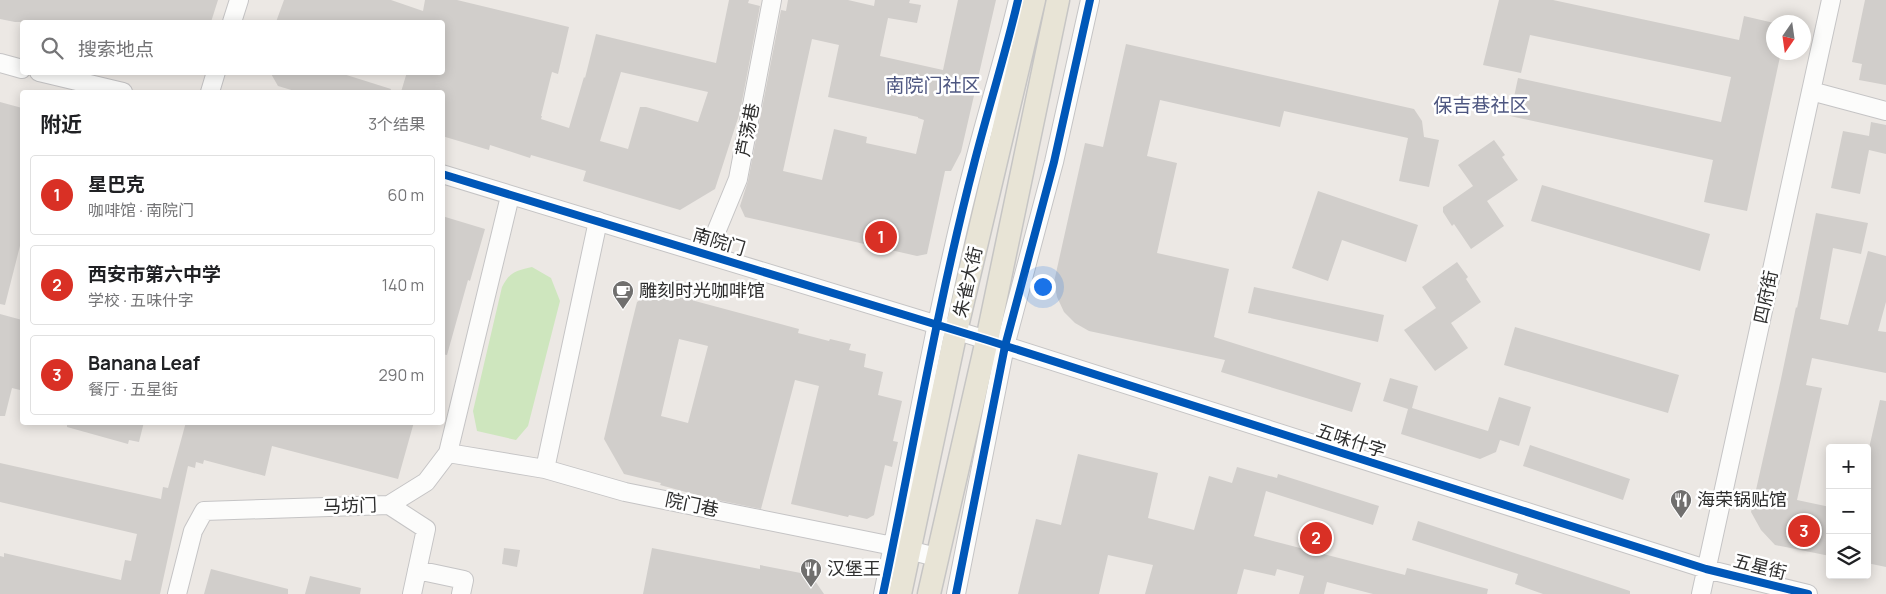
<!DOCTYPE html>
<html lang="zh">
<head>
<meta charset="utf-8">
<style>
  body { margin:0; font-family:Manrope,"Noto Sans SC",sans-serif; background:#f2f2f2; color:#202124 }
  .controls { position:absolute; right:15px; bottom:15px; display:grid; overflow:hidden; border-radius:5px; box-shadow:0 2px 12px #0003 }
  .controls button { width:45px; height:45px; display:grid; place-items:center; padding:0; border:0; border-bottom:1px solid #e0e0e0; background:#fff; color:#202124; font:25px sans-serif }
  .compass { position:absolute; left:1766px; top:15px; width:45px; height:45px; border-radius:50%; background:#fff; box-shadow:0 2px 12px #0003; rotate:193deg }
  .you { position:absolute; left:1042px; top:286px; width:18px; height:18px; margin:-12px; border:4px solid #fff; border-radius:50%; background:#1a73e8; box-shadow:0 0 0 8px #1a73e833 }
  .badge { display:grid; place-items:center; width:32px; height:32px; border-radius:50%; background:#d93025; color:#fff; font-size:16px; font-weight:700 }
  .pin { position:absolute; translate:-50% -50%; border:2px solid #fff; box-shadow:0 1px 5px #0006 }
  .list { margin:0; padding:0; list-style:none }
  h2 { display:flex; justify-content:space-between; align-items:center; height:65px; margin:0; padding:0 20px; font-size:21px }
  h2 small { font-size:16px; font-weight:400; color:#757577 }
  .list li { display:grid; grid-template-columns:32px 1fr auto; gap:15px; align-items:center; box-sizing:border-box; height:80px; margin:0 10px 10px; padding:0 10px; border:1px solid #e0e0e0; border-radius:5px }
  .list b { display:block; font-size:19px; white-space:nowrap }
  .list p { margin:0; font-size:16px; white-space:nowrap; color:#757577 }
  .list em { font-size:16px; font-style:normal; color:#757577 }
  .icon { flex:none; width:28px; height:28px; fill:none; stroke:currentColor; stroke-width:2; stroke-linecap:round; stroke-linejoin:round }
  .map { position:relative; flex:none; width:1886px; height:594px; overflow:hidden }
  .search { position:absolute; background:#fff; box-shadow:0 2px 12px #0003; left:20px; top:20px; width:425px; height:55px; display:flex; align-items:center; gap:12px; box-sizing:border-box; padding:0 18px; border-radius:5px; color:#757577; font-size:19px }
  .panel { position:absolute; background:#fff; box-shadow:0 2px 12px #0003; left:20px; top:90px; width:425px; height:335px; border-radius:5px }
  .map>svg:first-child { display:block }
  .green { fill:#cee6be }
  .building { fill:#d1cecb; fill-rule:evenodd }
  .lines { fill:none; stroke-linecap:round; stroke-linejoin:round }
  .minor-casing { stroke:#c5c4c5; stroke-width:20 }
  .major-casing { stroke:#c6c5c4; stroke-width:25 }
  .minor { stroke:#fcfcfb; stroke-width:18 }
  .major { stroke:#e8e4d6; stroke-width:22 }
  .cycleway-casing { stroke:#fff; stroke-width:11 }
  .cycleway { stroke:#0057b8; stroke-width:8 }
  .labels { text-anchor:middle; stroke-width:5; stroke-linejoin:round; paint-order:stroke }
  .street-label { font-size:18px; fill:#2e2e2e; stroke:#fff }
  .poi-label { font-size:18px; fill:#2e2e2e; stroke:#fff; text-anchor:start }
  .neighbourhood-label { font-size:19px; fill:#4d5680; stroke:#fff }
</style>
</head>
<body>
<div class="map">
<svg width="1886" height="594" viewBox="0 0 1886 594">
  <rect width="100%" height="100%" fill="#ece8e4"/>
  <path class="green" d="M532,267L551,278L560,301L528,426L516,440L477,431L473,411L502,287C510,272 515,271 532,267Z"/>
  <path class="building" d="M0,0H218L211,22H15L0,19Z
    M284,0H391L423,11L425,0H457L569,27L558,74L552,72L541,116H542L541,119L569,128L584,77L585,78L596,34L716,63L729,0H749L748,3L760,6L740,112L715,189L680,210L583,181L586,171L531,155L530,158L490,145L489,150L442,136V92H401L407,72H442V22H276ZM621,72L708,92L698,122L646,107H640L628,149L600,141Z
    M788,0H848L874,6L875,0H910L909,3L921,5L917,23L888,18L880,56L943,70L958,0H996L961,152L951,171H945L927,254L917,256L745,217L740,206L748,181L781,10L786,11ZM812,39L839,45L828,97L918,117V118L924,120L916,154L866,143L867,137L834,129L822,180L783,171Z
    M1499,0H1553L1739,40L1744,16L1774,23V52H1781L1747,211L1704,202L1713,160L1510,116L1518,78L1721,122L1731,77L1530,35L1521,73L1483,65Z
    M1865,0H1886V85L1859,80L1862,64L1852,62Z
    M1126,44L1414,109L1422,121L1424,137L1439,140L1429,187L1399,181L1408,138L1284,111L1280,127L1160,100L1147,156L1177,163L1157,253L1229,269L1214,337L1361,383L1352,412L1221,372L1225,360L1089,331L1075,323L1064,312L1057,297L1054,282L1085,143L1103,147Z
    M270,72H337L391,89L390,92H298L278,86Z
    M0,102L22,108V238L5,305L0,304Z
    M1871,122L1886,125V154L1869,150L1860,194L1831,188L1843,131L1869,136Z
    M1494,140L1505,155L1502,157L1518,180L1487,201L1504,226L1471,249L1454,224L1452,226L1443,212V207L1473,186L1458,165Z
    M1542,185L1710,234L1700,271L1531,221Z
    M1318,191L1418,225L1406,262L1342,240L1328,281L1292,268Z
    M1816,213L1868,223L1861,254L1833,248L1820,319L1848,325L1868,251L1886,256V302L1878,331L1886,332V373L1812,358L1806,385L1822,388L1797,500L1830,507V556L1775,545L1761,530L1751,512L1781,379L1796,307L1797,308Z
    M442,216L485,229L470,281L468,280L447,355L442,354Z
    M1457,262L1468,277L1466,279L1481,302L1451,323L1468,348L1435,371L1404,330L1436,308L1422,287Z
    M672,279L697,286L696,291H698L695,301L799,329L798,333L829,341L830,339L851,344L849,350L866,354L864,367L883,372L878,395L902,401L893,441L898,442L892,467L885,465L874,515L867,519L849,515L848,517L791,504L819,386L795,380L761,509L708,498L660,485L661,483L624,474L604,439L630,330L637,302ZM679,339L708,346L688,423L661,416Z
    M1254,287L1384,315L1378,342L1248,313Z
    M0,314L22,320V382L20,390L12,388L5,416H0Z
    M1515,327L1679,375L1668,413L1504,365Z
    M1390,378L1418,386L1412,408L1488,431L1499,397L1531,407L1519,446L1500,440L1496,452L1480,459L1401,434L1408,409L1383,401Z
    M1880,400L1886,401V567L1867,563V457Z
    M67,422H144L139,442L129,440L128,444L67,427Z
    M186,422H414L398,479L272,446L265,476L204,460L203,464L196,462L195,468L188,466L160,594H0V556L4,557V553L121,580L125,560L131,561L137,534L0,502V463L161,499L163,487L168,488Z
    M1530,445L1630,479L1623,500L1523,466Z
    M1078,454L1158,473L1148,518L1194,530L1209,476L1232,483L1237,467L1277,478L1278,474L1379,506L1373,525L1266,491L1254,536L1405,575L1407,568L1488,589L1487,594H1373L1327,582L1324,594H1299L1304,576L1277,569L1275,576L1244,569L1237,594H1145L1153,565L1108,555L1099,594H1018L1036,519L1061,525Z
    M1418,521L1630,591V594H1543L1515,584L1518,574L1412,540Z
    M504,548L520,550L517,567L502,564Z
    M652,548L760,569V565L811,575L824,594H643Z
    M211,569L288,589V594H204Z
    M310,576L361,588L360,594H305Z"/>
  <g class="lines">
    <g class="minor-casing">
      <path id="minor" d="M232,22L239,0
        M0,63L22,69
        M39,72L123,92
        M1811,91L1886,111
        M210,92L216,72
        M442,174L987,340L1706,569L1808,594
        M707,254L738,179L772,0
        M448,453L545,469L625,492L893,546L936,557
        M545,469L598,221
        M389,505L426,529L412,594
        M417,570L464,580L461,594
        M177,594L193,531L204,511L389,505L426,482L448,453L510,196
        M883,594C913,451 937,306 974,164C988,109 1005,56 1018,0
        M956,594L1005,346L1054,162L1090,0
        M1701,594L1831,0"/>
    </g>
    <g class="major-casing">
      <path id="major" d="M900,594L956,331L1034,0
        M929,594L987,340L1058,0"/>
    </g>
    <use href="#minor" class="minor"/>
    <use href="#major" class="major"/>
    <g class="cycleway-casing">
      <path id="cycleway" d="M442,174L987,340L1706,569L1808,594
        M883,594C913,451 937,306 974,164C988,109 1005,56 1018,0
        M956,594L1005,346L1054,162L1090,0"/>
    </g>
    <use href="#cycleway" class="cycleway"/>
  </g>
  <defs>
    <g id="cafe-pin" transform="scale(1.125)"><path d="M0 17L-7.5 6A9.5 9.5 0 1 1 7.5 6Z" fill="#706f6e" stroke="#fff"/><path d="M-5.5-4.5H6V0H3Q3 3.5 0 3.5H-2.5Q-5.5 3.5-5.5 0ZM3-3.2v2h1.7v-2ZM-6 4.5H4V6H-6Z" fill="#fff"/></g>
    <g id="restaurant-pin" transform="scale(1.125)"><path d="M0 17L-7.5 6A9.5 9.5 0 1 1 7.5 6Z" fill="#706f6e" stroke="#fff"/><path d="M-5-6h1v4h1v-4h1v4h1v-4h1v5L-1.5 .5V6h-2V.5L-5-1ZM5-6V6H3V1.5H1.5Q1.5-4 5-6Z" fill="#fff"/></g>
  </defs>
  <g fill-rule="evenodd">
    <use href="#cafe-pin" x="623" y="291"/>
    <use href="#restaurant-pin" x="1681" y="500"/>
    <use href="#restaurant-pin" x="811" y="569"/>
  </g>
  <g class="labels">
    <g class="street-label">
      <text transform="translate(748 130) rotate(-79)" y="6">芦荡巷</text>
      <text transform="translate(719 242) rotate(17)" y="6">南院门</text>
      <text transform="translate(968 282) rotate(-77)" y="6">朱雀大街</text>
      <text transform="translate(1766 297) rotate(-78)" y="6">四府街</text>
      <text transform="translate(1351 441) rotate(18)" y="6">五味什字</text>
      <text transform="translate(692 505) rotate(12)" y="6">院门巷</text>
      <text transform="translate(350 506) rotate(-2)" y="6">马坊门</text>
      <text transform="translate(1760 567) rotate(14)" y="6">五星街</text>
    </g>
    <g class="poi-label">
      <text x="639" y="297">雕刻时光咖啡馆</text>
      <text x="1697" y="506">海荣锅贴馆</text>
      <text x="827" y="575">汉堡王</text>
    </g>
    <g class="neighbourhood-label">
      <text x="933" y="92">南院门社区</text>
      <text x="1481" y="112">保吉巷社区</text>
    </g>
  </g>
</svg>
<div class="controls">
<button>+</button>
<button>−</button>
<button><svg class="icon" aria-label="layers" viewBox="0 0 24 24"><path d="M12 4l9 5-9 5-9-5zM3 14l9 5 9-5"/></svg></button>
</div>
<svg class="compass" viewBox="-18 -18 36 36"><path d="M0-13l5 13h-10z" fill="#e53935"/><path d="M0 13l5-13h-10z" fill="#757577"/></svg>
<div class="you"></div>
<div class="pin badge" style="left:881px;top:237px">1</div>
<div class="pin badge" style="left:1316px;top:538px">2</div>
<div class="pin badge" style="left:1804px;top:531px">3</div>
<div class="search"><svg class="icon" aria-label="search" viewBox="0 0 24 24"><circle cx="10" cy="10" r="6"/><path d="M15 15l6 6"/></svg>搜索地点</div>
<section class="panel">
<h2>附近<small>3个结果</small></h2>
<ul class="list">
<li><span class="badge">1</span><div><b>星巴克</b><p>咖啡馆 · 南院门</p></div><em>60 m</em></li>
<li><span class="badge">2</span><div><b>西安市第六中学</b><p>学校 · 五味什字</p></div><em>140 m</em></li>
<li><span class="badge">3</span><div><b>Banana Leaf</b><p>餐厅 · 五星街</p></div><em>290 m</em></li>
</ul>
</section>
</div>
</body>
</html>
